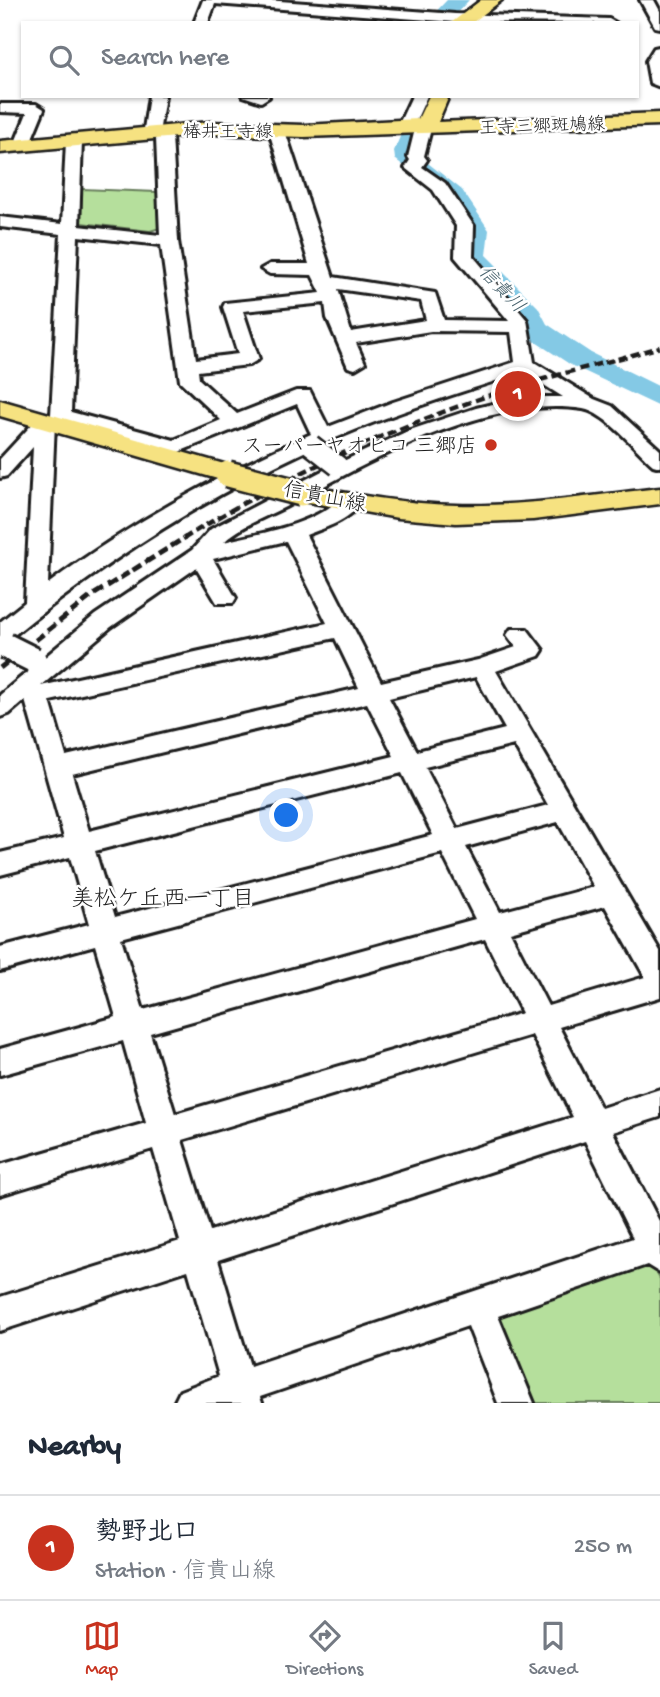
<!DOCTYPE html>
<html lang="en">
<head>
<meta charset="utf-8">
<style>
  body { margin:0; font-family:"Gochi Hand","Klee One",sans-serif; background:#f2f2f3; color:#1f2937 }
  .you { position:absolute; left:287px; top:816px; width:24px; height:24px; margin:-18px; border:5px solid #fff; border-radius:50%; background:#1a73e8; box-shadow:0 0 0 10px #1a73e833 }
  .badge { display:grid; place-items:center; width:46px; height:46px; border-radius:50%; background:#c8321e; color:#fff; font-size:23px; font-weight:700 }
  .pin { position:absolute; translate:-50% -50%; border:4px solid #fff; box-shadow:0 2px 7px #0006 }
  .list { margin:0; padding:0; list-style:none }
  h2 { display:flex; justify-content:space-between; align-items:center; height:91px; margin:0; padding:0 28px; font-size:30px }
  h2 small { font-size:23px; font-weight:400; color:#747a83 }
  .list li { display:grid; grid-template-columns:46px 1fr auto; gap:21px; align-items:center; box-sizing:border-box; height:105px; padding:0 28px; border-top:2px solid #e0e1e3 }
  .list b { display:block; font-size:26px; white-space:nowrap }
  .list p { margin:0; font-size:23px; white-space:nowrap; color:#747a83 }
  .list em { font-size:23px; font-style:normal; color:#747a83 }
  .icon { flex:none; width:38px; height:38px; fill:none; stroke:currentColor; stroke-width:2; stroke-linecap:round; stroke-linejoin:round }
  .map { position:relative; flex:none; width:660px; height:1403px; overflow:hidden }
  .search { position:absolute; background:#fff; box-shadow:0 2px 5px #0004; left:21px; right:21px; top:21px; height:77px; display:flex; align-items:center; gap:18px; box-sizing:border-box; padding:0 24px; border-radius:0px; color:#747a83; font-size:26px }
  .sheet { height:196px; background:#fff }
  nav { display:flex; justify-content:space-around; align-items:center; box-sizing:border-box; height:98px; border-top:2px solid #e0e1e3; background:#fff; font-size:19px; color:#747a83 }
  nav a { display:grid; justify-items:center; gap:4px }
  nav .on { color:#c8321e }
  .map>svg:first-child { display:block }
  .green { fill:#b5df9c; stroke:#687e5c; stroke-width:2 }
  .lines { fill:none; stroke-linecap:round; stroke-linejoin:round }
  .river { fill:#84c9e5; fill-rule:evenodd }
  .minor-casing { stroke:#1c1c1c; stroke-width:6 }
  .major-casing { stroke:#1c1c1c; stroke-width:5 }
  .minor { fill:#fff; fill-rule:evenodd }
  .major { fill:#f6e281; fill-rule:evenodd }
  .rail-far1 { stroke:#1c1c1c; stroke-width:4.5; stroke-dasharray:9 4.5; stroke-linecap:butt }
  .rail { stroke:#1c1c1c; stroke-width:5; stroke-dasharray:10 5; stroke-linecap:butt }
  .minor-bridge-far1-casing { stroke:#1c1c1c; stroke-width:24; stroke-linecap:butt }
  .minor-bridge-casing { stroke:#1c1c1c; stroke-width:30; stroke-linecap:butt }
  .major-bridge-casing { stroke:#1c1c1c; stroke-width:30; stroke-linecap:butt }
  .minor-bridge-far1 { stroke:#fff; stroke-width:19 }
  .minor-bridge { stroke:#fff; stroke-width:24 }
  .major-bridge { stroke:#f6e281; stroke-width:25 }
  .poi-dot { fill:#c8321e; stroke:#fff; stroke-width:2.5 }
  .labels { text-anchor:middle; stroke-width:5; stroke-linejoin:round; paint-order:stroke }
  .far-street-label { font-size:18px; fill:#1c1c1c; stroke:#fff }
  .far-water-label { font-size:19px; font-style:italic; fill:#46616c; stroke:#fff }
  .poi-label { font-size:21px; fill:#1c1c1c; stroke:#fff; text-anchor:end }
  .street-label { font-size:21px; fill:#1c1c1c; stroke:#fff }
  .neighbourhood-label { font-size:23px; fill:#1c1c1c; stroke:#fff }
</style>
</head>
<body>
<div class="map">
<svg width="660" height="1403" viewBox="0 0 660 1403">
  <rect width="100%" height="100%" fill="#fff"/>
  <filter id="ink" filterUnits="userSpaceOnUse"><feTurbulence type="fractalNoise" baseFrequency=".0143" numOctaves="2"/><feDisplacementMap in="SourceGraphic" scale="14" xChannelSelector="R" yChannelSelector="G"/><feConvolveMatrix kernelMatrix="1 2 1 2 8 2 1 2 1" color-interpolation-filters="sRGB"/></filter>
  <g filter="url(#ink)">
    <path class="green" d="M82,189L157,192L160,228L150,231L81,223Z
      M639,1263L655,1270L660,1279V1403H529L496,1325L501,1310Z"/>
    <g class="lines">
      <path class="river" d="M447,0H469L447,23H425Z
        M417,96H439L419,156L462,190L489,230L486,255L538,307L547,324L591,353L660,387V407L571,365L525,335L515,316L464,263L460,257L463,230L441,195L395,159L394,151Z"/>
      <g class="minor-casing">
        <path id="minor" d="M203,0H266L455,14L609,19L616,23L455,22L215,4L208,23H194Z
          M640,0H654L660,11V28L655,27Z
          M659,47L660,87L650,83L646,61L654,48Z
          M149,96H165L160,127L172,136L178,241L196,359L238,354L223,307L225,303L321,293L312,275L270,274L261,269L270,264H309L269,131L277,126L285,131L333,277L435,293L444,320L509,321L455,257L456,226L433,190L405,168L410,160L408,157L416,125L424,120L432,125L424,156L427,160L422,167L445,183L474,226L473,256L527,320L534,362L594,399L612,406L660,450V467L653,465C636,450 605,412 583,409C485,395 372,460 289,505C268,516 240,526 224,542C265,532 311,526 343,497H359L362,502C348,521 327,527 306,535L381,682L478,660L516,647L507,635L511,629H527L543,650L539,656L496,671L660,951V997L559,1027L601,1108L660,1089V1117L613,1132L660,1223V1273L647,1265L498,1316L534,1403H498L468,1326L260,1397L262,1403H174L180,1391L219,1376L188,1270L0,1331V1297L180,1241L153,1149L0,1195V1165L146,1123L123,1041L0,1075V1049L116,1017L95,945L0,971V947L89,924L70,857L0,875V853L64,838L25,700L9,714L0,717V695L95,615L192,550L211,529L324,470L410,430L476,408L522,397H563L523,372C471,389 418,405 367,425C236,477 117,551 8,640L0,642V622L25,602L33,447L7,476L0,478V459L38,418H52L55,422L48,584C129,524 218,475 311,434L297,404L176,453L54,419L51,415L61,234L0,227V217L62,224L66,141L74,136L82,141L79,226L160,235L156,138L144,129ZM78,236L161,245L180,381L221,420L174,440L71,412ZM338,289L421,301L426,320L351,332ZM325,303L327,318L348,367L355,369L365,363L356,343L431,331L511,332L515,362L393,402L328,427L310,391H296L237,414L199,379L198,371L249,365L259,359L243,311ZM286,541L327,623L41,686L111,627L196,568L217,603H233L236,598L213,559ZM335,638L359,688L66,756L50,701ZM476,677L505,729L417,751L389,698ZM367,703L394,756L89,831L72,774ZM514,745L548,805L457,829L425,767ZM402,773L433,835L115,917L95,851ZM558,822L594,887L500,912L466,847ZM442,853L475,919L143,1010L121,938ZM605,906L645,977L548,1006L510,932ZM485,939L522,1013L175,1114L150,1033ZM532,1035L573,1117L210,1231L182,1140ZM585,1141L633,1238L250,1366L218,1260Z
          M243,96H268L269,97L261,102Z
          M412,96H427L412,129H400L398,126Z
          M0,104H36L44,109L28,148L22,150L14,145L27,113L0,112Z"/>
      </g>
      <g class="major-casing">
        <path id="major" d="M481,0H502L472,23H451Z
          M429,96H449L438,122L660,113V125L304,137L210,134L0,153V141L210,122L304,125L418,119Z
          M0,400L238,468L241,474L238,480L228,482L0,416Z
          M301,485C352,494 404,504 456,505C524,507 592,495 660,488V504L533,520L456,523L398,518L291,499L287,493L291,487Z"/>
      </g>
      <use href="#minor" class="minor"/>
      <use href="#major" class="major"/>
      <path class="rail-far1" d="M183,539C275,481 374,436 476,400C536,379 599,365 660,347"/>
      <path class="rail" d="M0,668L93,595L186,537"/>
      <g class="minor-bridge-far1-casing">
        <path id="minor-bridge-far1" d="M311,445L338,466"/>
      </g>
      <g class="minor-bridge-casing">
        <path id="minor-bridge" d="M6,646L34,660"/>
      </g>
      <g class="major-bridge-casing">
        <path id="major-bridge" d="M228,474L301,493"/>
      </g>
      <use href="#minor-bridge-far1" class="minor-bridge-far1"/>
      <use href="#minor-bridge" class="minor-bridge"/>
      <use href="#major-bridge" class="major-bridge"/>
    </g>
  </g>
  <circle class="poi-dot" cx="491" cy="445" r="7"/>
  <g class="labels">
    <g class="far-street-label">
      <text transform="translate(542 125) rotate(-2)" y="6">王寺三郷斑鳩線</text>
      <text x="228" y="137">椿井王寺線</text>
    </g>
    <g class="far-water-label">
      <text transform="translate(503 288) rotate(46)" y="7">信貴川</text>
    </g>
    <g class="poi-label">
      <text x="477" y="452">スーパーヤオヒコ 三郷店</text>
    </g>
    <g class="street-label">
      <text transform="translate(325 496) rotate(11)" y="7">信貴山線</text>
    </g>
    <g class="neighbourhood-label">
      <text x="163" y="905">美松ケ丘西一丁目</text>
    </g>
  </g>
</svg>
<div class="you"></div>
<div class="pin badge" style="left:518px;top:394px">1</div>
<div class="search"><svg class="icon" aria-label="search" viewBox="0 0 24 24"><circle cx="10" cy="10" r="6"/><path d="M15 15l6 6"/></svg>Search here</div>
</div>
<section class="sheet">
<h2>Nearby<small></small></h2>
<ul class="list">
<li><span class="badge">1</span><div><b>勢野北口</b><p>Station · 信貴山線</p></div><em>250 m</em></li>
</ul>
</section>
<nav>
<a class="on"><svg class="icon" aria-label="map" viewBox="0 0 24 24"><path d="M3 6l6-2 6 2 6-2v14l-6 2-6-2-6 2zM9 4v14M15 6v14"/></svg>Map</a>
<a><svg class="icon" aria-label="directions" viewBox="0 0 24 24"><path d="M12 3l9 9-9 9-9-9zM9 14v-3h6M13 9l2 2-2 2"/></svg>Directions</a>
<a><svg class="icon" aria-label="saved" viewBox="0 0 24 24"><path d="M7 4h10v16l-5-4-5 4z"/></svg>Saved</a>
</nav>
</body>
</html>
